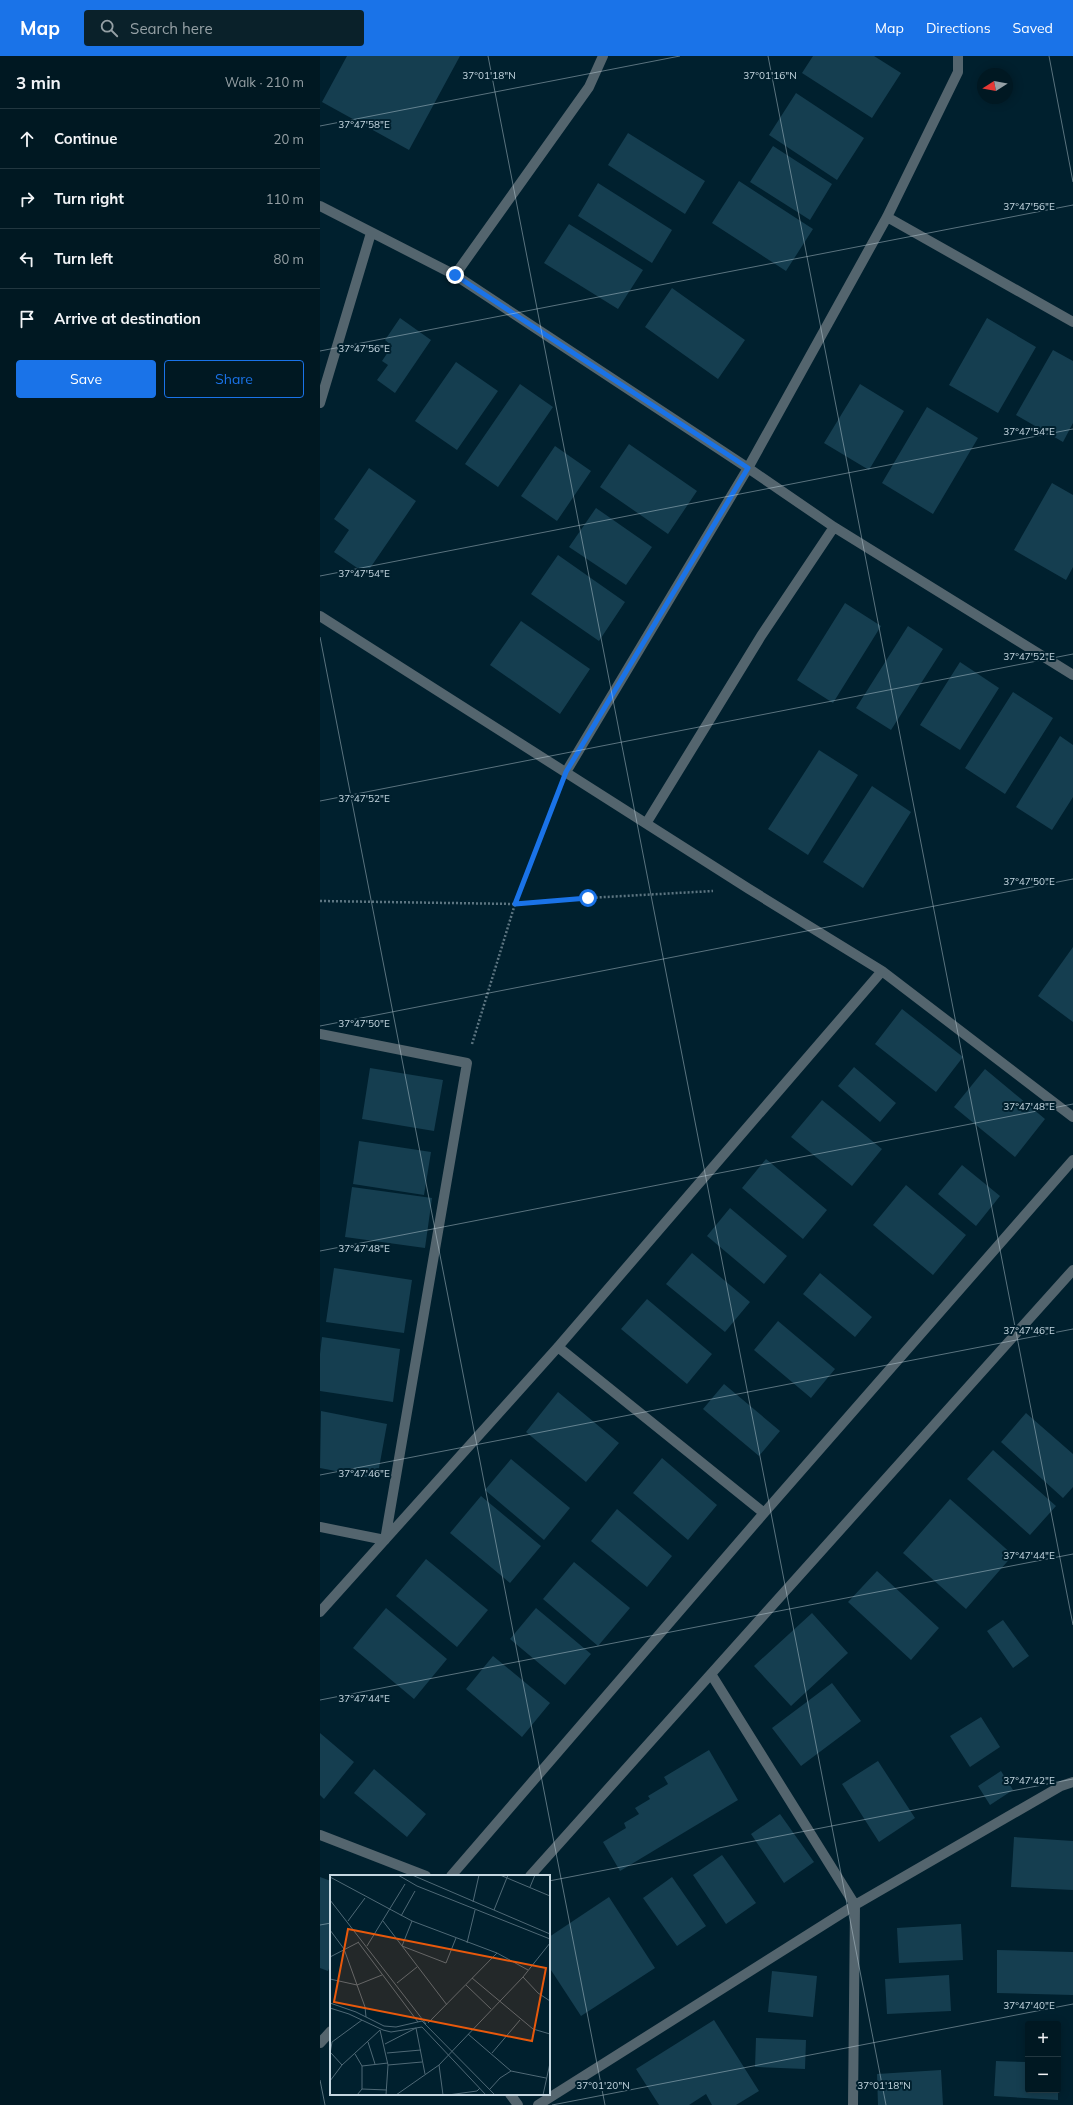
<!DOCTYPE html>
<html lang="en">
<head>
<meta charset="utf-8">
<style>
  body { margin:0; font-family:Mulish,sans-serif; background:#0a212a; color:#f1f3f6 }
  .controls { position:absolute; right:12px; bottom:12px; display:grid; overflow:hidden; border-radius:4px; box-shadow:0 2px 10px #0003 }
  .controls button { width:36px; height:36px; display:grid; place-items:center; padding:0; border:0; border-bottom:1px solid #223740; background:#001822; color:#f1f3f6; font:20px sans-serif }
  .compass { position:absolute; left:657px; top:12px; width:36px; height:36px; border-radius:50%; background:#001822; box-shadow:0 2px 10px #0003; rotate:259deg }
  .stop { position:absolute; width:12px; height:12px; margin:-9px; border:3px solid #1a73e8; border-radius:50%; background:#fff }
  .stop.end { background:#1a73e8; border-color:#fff; box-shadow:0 1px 4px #0008 }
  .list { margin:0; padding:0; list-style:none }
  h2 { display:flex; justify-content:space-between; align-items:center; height:52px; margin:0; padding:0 16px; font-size:17px }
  h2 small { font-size:13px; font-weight:400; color:#95a0a5 }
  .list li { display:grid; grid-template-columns:26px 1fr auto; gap:12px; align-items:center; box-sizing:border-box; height:60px; padding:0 16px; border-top:1px solid #223740 }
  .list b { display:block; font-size:15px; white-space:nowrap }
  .list em { font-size:13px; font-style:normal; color:#95a0a5 }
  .actions { display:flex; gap:8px; padding:12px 16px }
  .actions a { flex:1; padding:9px 0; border:1px solid #1a73e8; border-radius:4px; text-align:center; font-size:14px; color:#1a73e8 }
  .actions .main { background:#1a73e8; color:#fff }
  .icon { flex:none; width:22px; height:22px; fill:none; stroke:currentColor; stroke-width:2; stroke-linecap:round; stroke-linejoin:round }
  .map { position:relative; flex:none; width:753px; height:2049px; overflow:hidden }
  header { display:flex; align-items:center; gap:24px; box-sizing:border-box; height:56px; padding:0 20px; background:#1a73e8; color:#fff }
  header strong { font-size:19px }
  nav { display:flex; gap:22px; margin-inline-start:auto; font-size:14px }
  .search { width:280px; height:36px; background:#0a212a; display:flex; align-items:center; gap:10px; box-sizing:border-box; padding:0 14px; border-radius:4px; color:#95a0a5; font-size:15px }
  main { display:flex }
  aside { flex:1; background:#001822 }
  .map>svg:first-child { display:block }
  .building { fill:#153e50 }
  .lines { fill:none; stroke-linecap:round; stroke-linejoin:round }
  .path { stroke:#5c7581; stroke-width:2.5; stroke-dasharray:2 2; stroke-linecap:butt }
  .minor { stroke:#54656e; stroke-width:10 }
  .route { stroke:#1a73e8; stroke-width:5 }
  .ticks { fill:none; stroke:#c5d7e1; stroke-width:1; stroke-opacity:0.45 }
  .inset-road { fill:none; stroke:#4f6976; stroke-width:1 }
  .view { fill:#e8590c; fill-opacity:0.15; stroke:#e8590c; stroke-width:2 }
  .inset-edge { fill:none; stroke:#c5d7e1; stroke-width:2 }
  .ticks-label { font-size:10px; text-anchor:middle; fill:#c5d7e1; stroke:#00202e; stroke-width:4; stroke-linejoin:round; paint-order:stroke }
</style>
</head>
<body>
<header>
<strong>Map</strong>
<div class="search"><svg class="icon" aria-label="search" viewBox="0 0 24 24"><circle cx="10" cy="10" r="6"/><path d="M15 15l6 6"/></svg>Search here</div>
<nav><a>Map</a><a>Directions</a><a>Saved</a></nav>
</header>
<main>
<aside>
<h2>3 min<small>Walk · 210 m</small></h2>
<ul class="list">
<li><svg class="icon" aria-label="ahead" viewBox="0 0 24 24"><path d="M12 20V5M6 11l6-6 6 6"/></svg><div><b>Continue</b></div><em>20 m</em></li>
<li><svg class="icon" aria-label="right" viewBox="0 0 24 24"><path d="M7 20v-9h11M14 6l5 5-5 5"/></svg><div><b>Turn right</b></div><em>110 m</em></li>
<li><svg class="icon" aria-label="left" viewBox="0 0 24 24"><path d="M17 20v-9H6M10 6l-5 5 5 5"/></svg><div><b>Turn left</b></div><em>80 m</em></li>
<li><svg class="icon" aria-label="arrive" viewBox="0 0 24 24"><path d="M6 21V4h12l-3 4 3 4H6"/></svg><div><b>Arrive at destination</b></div></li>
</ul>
<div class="actions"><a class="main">Save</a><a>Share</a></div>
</aside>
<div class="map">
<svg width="753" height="2049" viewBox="0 0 753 2049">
  <rect width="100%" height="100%" fill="#00202e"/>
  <path class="building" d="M27,0H140L89,94L2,46Z
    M493,0H554L581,17L552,62L482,17Z
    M476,37L544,82L517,124L449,79Z
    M308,77L385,125L365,158L288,109Z
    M453,90L512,128L490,164L430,126Z
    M419,125L493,173L466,215L392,167Z
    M278,127L352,174L332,207L258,160Z
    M249,168L323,214L298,253L224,207Z
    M352,232L425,284L398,323L325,271Z
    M80,262L111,284L75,337L57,324L68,309L62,305L72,290L65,284Z
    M667,262L716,291L678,357L629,329Z
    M733,294L753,305V367L743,386L696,359Z
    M136,306L178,335L137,394L95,365Z
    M200,328L233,351L178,431L145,408Z
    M540,328L584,355L549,414L504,387Z
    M607,351L658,382L613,458L562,427Z
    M309,388L377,435L348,478L280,431Z
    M235,390L271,415L237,465L201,440Z
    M49,412L96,445L46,518L14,496L29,474L14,463Z
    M732,427L753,439V511L746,524L694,494Z
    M276,452L332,491L306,529L249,491Z
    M238,499L305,546L279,585L211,538Z
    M525,547L561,570L513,647L477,624Z
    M201,565L270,613L240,658L170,609Z
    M588,570L623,593L571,674L536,652Z
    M640,606L679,632L640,694L600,669Z
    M693,636L733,662L685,738L645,712Z
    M740,680L753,689V741L732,774L696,751Z
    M499,694L538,719L488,799L448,773Z
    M552,730L591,756L543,832L503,806Z
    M753,891V966L718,940Z
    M582,953L643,1001L616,1036L555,988Z
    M534,1011L576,1047L560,1066L518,1030Z
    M50,1012L123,1024L114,1075L42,1063Z
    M665,1013L725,1063L695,1101L634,1051Z
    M502,1044L562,1093L532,1130L471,1081Z
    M39,1085L111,1096L104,1139L33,1128Z
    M446,1103L507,1154L483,1183L422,1132Z
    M642,1109L680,1140L656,1170L618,1138Z
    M586,1129L646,1179L613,1219L553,1169Z
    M32,1131L112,1142L105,1192L25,1181Z
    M410,1152L467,1200L444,1228L387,1180Z
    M372,1197L430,1246L405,1276L346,1228Z
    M14,1212L92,1224L84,1277L6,1266Z
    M500,1217L552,1261L535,1281L483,1238Z
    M327,1243L392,1298L367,1328L301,1273Z
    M458,1265L515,1313L491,1342L434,1294Z
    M2,1281L80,1293L73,1346L0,1335V1298Z
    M404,1328L460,1375L439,1400L383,1353Z
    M238,1336L299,1387L266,1426L206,1376Z
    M1,1355L67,1368L57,1423L0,1412Z
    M706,1357L753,1398V1431L743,1442L681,1386Z
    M673,1394L736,1450L710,1479L647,1423Z
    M342,1402L397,1449L368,1484L313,1437Z
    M191,1403L250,1452L224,1484L165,1434Z
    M161,1440L221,1490L190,1527L130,1477Z
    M630,1443L693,1499L646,1553L583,1497Z
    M297,1453L352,1500L327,1531L271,1485Z
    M106,1503L168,1554L137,1591L76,1540Z
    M254,1506L310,1552L278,1590L223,1543Z
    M557,1515L619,1572L591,1604L528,1546Z
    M66,1552L127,1603L94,1643L33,1592Z
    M216,1552L271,1598L245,1629L190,1583Z
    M492,1557L528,1597L471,1650L434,1610Z
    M683,1564L709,1600L693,1612L667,1575Z
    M173,1600L230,1647L202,1681L146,1633Z
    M512,1627L541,1665L481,1710L452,1672Z
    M661,1661L680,1691L650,1711L630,1680Z
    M0,1677L34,1706L4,1743L0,1739Z
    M389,1694L418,1744L300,1815L283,1786L306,1772L304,1767L319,1758L315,1752L330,1743L328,1740L348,1728L344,1721Z
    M558,1705L595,1762L559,1786L522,1728Z
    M54,1713L106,1758L87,1781L34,1737Z
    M681,1715L693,1734L670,1749L658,1730Z
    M460,1758L494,1806L464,1827L431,1778Z
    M694,1781L753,1785V1834L691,1831Z
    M402,1799L436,1847L406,1868L373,1819Z
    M0,1821L11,1825V1908L8,1915L0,1912Z
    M352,1821L386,1870L357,1890L323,1842Z
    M289,1841L335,1912L261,1960L229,1911V1881Z
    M641,1868L643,1904L579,1907L577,1872Z
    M677,1894L753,1896V1939L677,1937Z
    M452,1915L497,1920L493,1961L448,1956Z
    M629,1919L631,1955L567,1958L565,1923Z
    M394,1964L439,2035L416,2049H392L386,2038L369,2049H339L316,2013Z
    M436,1982L486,1984L485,2013L435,2011Z
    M676,2005L708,2006V2034H738V2044L674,2040Z
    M621,2014L623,2049H558L557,2018Z"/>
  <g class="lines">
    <path class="path" d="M0,845L195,848L268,842L393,835
      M152,988L195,848L239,735"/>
    <path class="minor" d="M0,150L135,219L428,412L514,471L753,619
      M567,161L753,266
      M135,219L269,31L283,0
      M0,347L51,177
      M0,560L429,833L562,915L753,1061
      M246,716L428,412L567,161L638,16V0
      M327,766L441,580L514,471
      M0,978L147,1007L65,1484L0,1471
      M238,1291L444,1457
      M0,1556L238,1291L562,915
      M391,1618L535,1849L533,2049
      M0,1779L106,1820
      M131,1820L444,1457L753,1104
      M210,1820L753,1214
      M0,1987L11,1975
      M190,2038L198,2049
      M218,2049L535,1849L741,1730L753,1726"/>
  </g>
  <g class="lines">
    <path class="route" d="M135,219L428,412L246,716L195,848L268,842"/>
  </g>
  <path class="ticks" d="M168,0L566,2049M448,0L753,1569M729,0L753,126M0,70L360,0M0,295L753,149M0,520L753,373M0,581L285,2049M0,745L753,598M0,970L753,823M0,1195L753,1048M0,1419L753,1273M0,1644L753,1498M229,1825L753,1723M0,1869L11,1867M0,2024L5,2049M232,2049L753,1948"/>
  <g transform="translate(10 1819)">
    <rect width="220" height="220" fill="#00202e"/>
    <path class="inset-road" d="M68,0L87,11L220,64M82,0L220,59M170,0L220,21M0,2L82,46L167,78L198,95M200,12L205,0M0,25L96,149M143,27L149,0M164,35L178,0M71,41L85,16M18,46L35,23M53,46L117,130M82,46L72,71L116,88L126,63M0,55L14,74L35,132L36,142M28,67L88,147M137,68L145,35M37,71L75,9M0,82L29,67M193,102L208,118L220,126M142,103L203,154L220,159M0,104L27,110L52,100M67,108L87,92M136,110L161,134M0,128L26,137L54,151L66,152L92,146L165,220M0,133L19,139L53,155L61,157L92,152L156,220M98,148L167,78M138,159L181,196L216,203M38,167L45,189M55,169L86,153L95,199M1,178L12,190M57,178L91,175M162,178L190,145M0,179L2,167L32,145M25,179L32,191V214L27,220M58,190L92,187M109,190L113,220M32,191L58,188M0,206L12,190L50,155L58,190L56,220M32,214L57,215M160,214L170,203L181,196M66,220L109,190L193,102L220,68M118,220L147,216L150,213M213,220L220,188"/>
    <path class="view" d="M18,54L216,93L202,166L4,127Z"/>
    <rect width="220" height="220" class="inset-edge"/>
  </g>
  <g class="ticks-label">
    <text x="450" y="23">37°01'16"N</text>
    <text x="169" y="23">37°01'18"N</text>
    <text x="44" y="72">37°47'58"E</text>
    <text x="709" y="154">37°47'56"E</text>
    <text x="44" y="296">37°47'56"E</text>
    <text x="709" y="379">37°47'54"E</text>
    <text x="44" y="521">37°47'54"E</text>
    <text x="709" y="604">37°47'52"E</text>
    <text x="44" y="746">37°47'52"E</text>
    <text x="709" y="829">37°47'50"E</text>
    <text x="44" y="971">37°47'50"E</text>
    <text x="709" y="1054">37°47'48"E</text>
    <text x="44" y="1196">37°47'48"E</text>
    <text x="709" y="1278">37°47'46"E</text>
    <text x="44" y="1421">37°47'46"E</text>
    <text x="709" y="1503">37°47'44"E</text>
    <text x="44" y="1646">37°47'44"E</text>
    <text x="709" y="1728">37°47'42"E</text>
    <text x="709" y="1953">37°47'40"E</text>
    <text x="283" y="2033">37°01'20"N</text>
    <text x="564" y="2033">37°01'18"N</text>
  </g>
</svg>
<div class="controls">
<button>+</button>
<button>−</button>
</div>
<svg class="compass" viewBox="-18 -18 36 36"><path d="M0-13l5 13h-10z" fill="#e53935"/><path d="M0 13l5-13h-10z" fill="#95a0a5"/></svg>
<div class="stop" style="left:268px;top:842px"></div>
<div class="stop end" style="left:135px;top:219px"></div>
</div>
</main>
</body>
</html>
